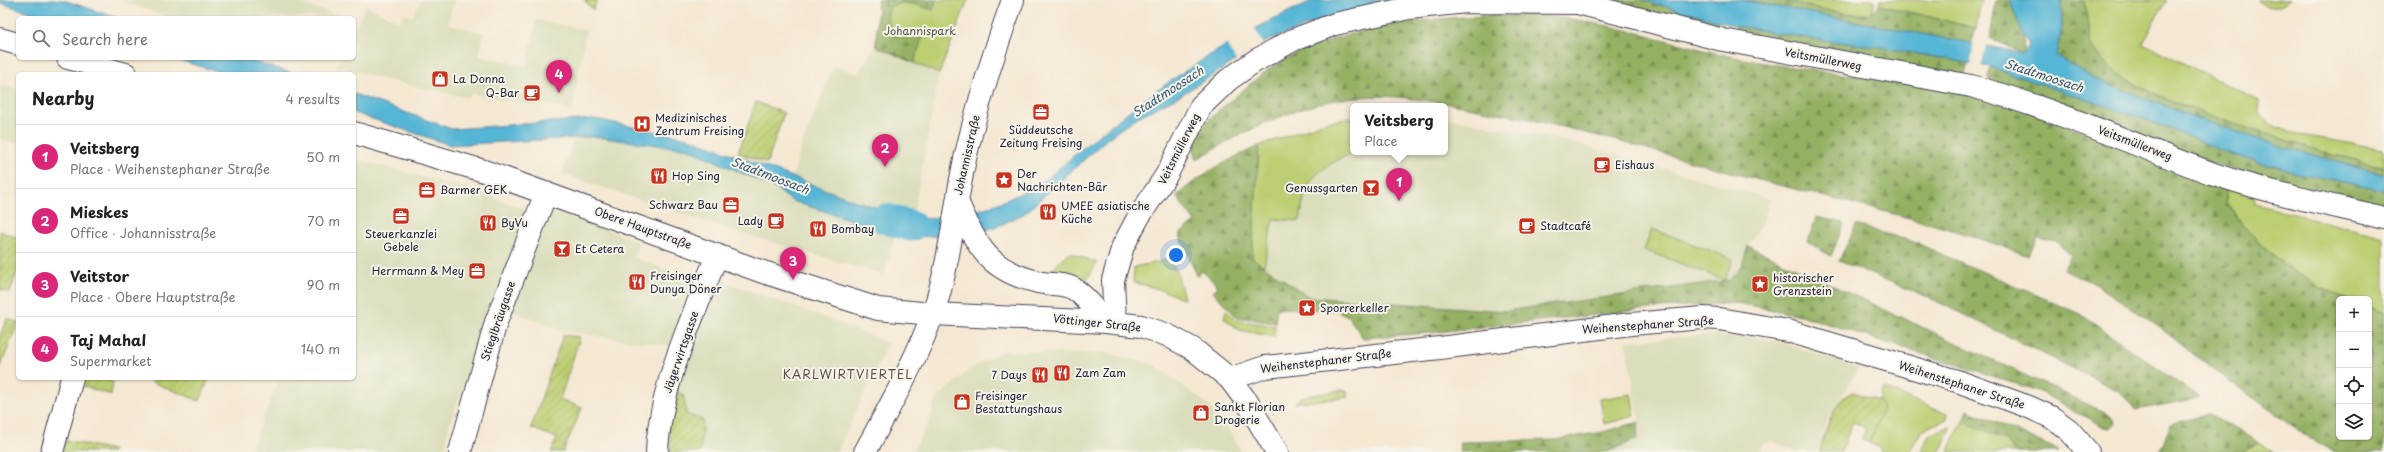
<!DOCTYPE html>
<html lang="en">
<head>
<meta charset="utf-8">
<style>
  body { margin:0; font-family:"Playpen Sans",sans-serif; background:#f2f2f2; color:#222 }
  .controls { position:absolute; right:12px; bottom:12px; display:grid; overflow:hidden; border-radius:6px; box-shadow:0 1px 3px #0004 }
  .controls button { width:36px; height:36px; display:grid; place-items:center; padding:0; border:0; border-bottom:1px solid #e0e0e0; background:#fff; color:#222; font:20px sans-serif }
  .you { position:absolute; left:1176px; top:255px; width:14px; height:14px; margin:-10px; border:3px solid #fff; border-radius:50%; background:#1a73e8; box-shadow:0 0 0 6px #1a73e833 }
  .badge { display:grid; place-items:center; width:26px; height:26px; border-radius:50%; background:#db2777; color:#fff; font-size:13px; font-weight:700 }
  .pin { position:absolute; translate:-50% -33px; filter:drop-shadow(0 1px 2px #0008) }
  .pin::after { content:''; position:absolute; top:21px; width:14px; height:12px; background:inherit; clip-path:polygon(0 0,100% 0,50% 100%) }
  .popup { position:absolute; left:1350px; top:103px; width:98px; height:52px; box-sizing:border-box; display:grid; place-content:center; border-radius:6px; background:#fff; filter:drop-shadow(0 1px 3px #0005); font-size:13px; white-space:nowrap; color:#767676 }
  .popup b { font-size:15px; color:#222 }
  .popup::after { content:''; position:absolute; left:50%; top:100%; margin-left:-8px; border:8px solid transparent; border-top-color:#fff }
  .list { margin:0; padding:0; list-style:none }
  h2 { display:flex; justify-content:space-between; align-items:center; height:52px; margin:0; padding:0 16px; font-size:17px }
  h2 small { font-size:13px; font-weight:400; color:#767676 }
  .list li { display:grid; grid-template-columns:26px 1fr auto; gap:12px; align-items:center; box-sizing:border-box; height:64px; padding:0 16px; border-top:1px solid #e0e0e0 }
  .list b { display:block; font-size:15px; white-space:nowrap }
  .list p { margin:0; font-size:13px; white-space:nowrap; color:#767676 }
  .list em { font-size:13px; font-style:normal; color:#767676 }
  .icon { flex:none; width:22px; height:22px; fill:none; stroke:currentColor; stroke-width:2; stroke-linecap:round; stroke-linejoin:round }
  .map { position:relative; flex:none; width:2384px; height:452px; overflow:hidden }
  .search { position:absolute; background:#fff; box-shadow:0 1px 3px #0004; left:16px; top:16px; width:340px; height:44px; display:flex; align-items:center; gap:10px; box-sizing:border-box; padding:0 14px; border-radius:6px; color:#767676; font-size:15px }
  .panel { position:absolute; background:#fff; box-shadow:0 1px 3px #0004; left:16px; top:72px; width:340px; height:308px; border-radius:6px }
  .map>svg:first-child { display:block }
  .built { fill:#dbdebc }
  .green { fill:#bbce71; stroke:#6e7856 }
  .forest { fill:url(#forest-firs); stroke:#5b6a4f }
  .garden { fill:url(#garden-furrows); stroke:#6e7856 }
  .water { fill:#56b6d5; stroke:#3c6c88 }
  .pier { fill:#f5e8d3 }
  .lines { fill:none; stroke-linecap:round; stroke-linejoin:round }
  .canal { stroke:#56b6d5; stroke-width:31 }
  .minor-casing { stroke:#424052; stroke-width:24 }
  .major-casing { stroke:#424052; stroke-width:24 }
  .minor { stroke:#fff; stroke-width:22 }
  .major { stroke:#fff; stroke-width:22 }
  .labels { text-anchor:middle; stroke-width:4; stroke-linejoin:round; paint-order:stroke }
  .park-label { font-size:11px; fill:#50564b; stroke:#f7f3e8 }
  .street-label { font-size:11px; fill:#22223b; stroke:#f7f3e8 }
  .poi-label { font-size:11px; fill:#22223b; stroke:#f7f3e8; text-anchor:start }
  .water-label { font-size:12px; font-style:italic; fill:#345671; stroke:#f7f3e8 }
  .neighbourhood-label { font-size:12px; letter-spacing:1px; fill:#5d4d48; stroke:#f7f3e8 }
</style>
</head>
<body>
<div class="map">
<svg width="2384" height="452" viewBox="0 0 2384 452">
  <defs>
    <pattern id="forest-firs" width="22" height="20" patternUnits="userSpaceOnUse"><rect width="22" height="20" fill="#94b163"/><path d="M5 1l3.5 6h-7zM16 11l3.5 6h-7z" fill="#789053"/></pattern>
    <pattern id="garden-furrows" width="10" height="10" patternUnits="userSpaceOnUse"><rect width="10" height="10" fill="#bbce71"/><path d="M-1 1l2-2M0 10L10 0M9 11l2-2" fill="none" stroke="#a0b163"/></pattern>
  </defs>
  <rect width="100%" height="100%" fill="#f7f3e8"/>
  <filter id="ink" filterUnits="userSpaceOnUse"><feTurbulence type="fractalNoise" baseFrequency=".025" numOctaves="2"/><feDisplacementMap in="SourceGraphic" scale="8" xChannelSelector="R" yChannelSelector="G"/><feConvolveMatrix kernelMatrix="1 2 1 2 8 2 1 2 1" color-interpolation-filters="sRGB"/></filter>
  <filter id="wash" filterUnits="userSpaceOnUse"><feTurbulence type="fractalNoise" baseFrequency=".012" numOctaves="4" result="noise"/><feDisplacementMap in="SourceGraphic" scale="16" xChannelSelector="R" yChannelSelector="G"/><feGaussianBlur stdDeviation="0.9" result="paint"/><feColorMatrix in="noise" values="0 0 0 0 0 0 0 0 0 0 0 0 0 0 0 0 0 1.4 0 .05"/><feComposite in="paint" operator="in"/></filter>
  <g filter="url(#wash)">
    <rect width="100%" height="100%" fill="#f5e8d3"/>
    <path class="built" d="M119,0H292L343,17L171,18Z
      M421,0H454L448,24L484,33L479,56L527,66L536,20L586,30L572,110L537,103L536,106L471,93L469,98L378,78L336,66L340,58H354V30L366,6L400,22L404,13L412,17Z
      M876,46L939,74L913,218L888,211L886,219L883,230L895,234L884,275L731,230L562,174L576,131L692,139L792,177L802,144L834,66L857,74Z
      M0,85L18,89V144L0,139Z
      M1445,117L1570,142L1770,199L1763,221L1748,246L1742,266L1729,280L1505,311L1309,297L1252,258L1259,146L1325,122L1353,118V152H1445Z
      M354,159L473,190L527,210L449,426L445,452H250L279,378H354Z
      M549,207L639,242L633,257L702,284L677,346L630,341L560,330L509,310Z
      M717,279L848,326L888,344L837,452H671L673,390Z
      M1718,334L1777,341L1859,368L1828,418L1816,452H1798L1772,441L1762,445L1758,452H1607L1637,439L1639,420L1626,341Z
      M1003,351L1097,354L1098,351L1153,364L1205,402L1224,422L1242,452H912L929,423L936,399L971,368Z"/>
    <path class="green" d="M878,0H968L939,74L876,46Z
      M1781,0H1875L1872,13C1842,18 1810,7 1781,0Z
      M1880,0H1981L1976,28L1879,5Z
      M2083,0H2167L2162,9H2160L2143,43L2259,101L2258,113L2273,126L2301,135L2384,149V167C2366,166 2353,156 2335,156C2284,138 2130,98 2102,59C2098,54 2092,47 2091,41C2087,24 2091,19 2083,0Z
      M2257,0H2290C2281,10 2266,9 2257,0Z
      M1353,118V152H1359C1343,155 1314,171 1308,187C1303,197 1302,210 1300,221L1273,219L1264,266L1252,258L1259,146L1325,122Z
      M2226,187L2255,194V204L2384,237V313L2369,307V299H2349L2321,288L2278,260L2247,230L2226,202Z
      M1652,229L1733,259L1725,280L1644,250Z
      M1071,253L1097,263L1088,278L1047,275L1062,258Z
      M1168,260L1177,271L1184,299L1159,289L1133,282L1134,267Z
      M1226,310L1236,320L1275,326L1274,337L1239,330L1224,318Z
      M1883,388L1947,414V419L1922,430L1909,452H1882L1881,448L1869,443L1883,409L1879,401Z
      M1340,390L1347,391L1348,397L1295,403L1302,397Z
      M1631,394L1635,416L1604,424L1600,399Z
      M1963,421L2004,439L2016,452H1948Z
      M1948,427L1951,428L1940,452H1921L1929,435Z
      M2259,442L2274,452H2241Z"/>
    <path class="forest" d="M878,0H936L933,10L913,4L901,3L891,6C884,18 888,24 897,34L923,35L914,63L876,46Z
      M1565,0H1642L1719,21L1715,32Z
      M1743,0H1781L1830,11L1860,15L1872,13L1879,5L1976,28L1971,44Z
      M1996,0H2010L2024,38L2023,53L1990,38Z
      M2061,0H2083C2091,19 2087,24 2091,41C2092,47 2098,54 2102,59C2130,98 2284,138 2335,156C2353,156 2366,166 2384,167V175L2266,142L2186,114L2092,78L2056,55L2062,27Z
      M1532,15C1601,19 1663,41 1729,56C1798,71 1868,75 1936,88C2037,107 2131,150 2226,187V203L2247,230L2278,260L2321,288L2349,299H2339V437H2369V307L2384,313V452H2334L2311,439L2203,362L2158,326L2097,285L2063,270L2071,256L2056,242L2038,238L2028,256C1939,221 1844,203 1752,178C1660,153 1568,125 1473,108C1437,102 1398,94 1361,97C1305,100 1243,131 1196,160C1187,138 1211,116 1227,104C1244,90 1262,72 1282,61C1358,20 1448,16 1532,15Z
      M1736,26L1813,39L1881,47L1968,63L1965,75L1732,36Z
      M1990,67L2158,124L2230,154L2288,170L2384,191V206C2247,184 2117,130 1988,78Z
      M1259,146L1252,258L1309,297L1505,311L1729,280L1742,266L1748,246L2104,412L2113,419L2114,425L2110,428L2104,427L2038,391L1800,315L1736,303L1659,308L1428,333L1363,338L1348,316L1335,310L1277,308L1275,323L1237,317L1213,292L1218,286L1202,271L1197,276L1179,234L1195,222L1176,196C1201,174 1229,159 1259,146Z
      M1816,217L1844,223L1831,256L1808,242Z
      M1856,225L1914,242L2080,314L2200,398L2136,410L2119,391L1930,298L1839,261Z
      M1967,410L2054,448L2058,452H2016L2004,439L1963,421Z
      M2209,414L2259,442L2241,452H2159L2171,424Z
      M1639,422L1637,439L1607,452H1459L1461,442L1555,440L1602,432Z"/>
    <path class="garden" d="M585,0H597L593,10L584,0Z
      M756,102L784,113L767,163L738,153Z
      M0,231L18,238V268L10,293L0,289Z
      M7,318L18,323L0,368V336Z
      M563,335L580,337L560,399L582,408L563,452H551L557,438L531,428Z
      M81,378H102L113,382L111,395L79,385Z
      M152,378H209L200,401L151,382Z
      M673,390L684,395L686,414L703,420L700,452H671L668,424Z
      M1853,392L1879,401L1883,408L1869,443L1862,439L1866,428L1853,422L1841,452H1819C1825,434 1833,398 1853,392Z
      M65,440L113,450L112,452H63Z"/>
    <path class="water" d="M0,0H63L118,18H48L0,3Z
      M1314,0H1413L1328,18L1267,41L1181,95L1136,118L1108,138L1025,213L1003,224L973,235L907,237L913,218C958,222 1010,202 1048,178C1128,107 1216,43 1314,0Z
      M1642,0H1742L2023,53L2029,44L2024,38L2010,0H2061L2062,27L2056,55L2092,78L2186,114L2266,142L2384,175V191L2288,170L2230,154L2158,124L1990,67L1881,47L1813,39L1736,26Z
      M171,58H241L296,74H226Z
      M354,94L452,129L595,119L692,139L853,200L888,211L883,230L792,201L775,188L689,149L595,137L450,145L354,113Z"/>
    <path class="pier" d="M1254,27L1264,45L1236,61L1226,43Z
      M1974,43L1986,45L1981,68L1970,66Z"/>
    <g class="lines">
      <path class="canal" d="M886,219L911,226"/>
    </g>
  </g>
  <g filter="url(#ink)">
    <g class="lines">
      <g class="minor-casing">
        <path id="minor" d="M0,39L18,44
          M68,58L126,74
          M354,133L484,171L760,271L878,309L933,314
          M1115,323L1113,280L1123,246L1138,218L1167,174L1201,106L1228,80L1255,61L1293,40L1335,24L1409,8L1466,2L1578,3L1723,40L1971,86C2054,108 2133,145 2214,174C2269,193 2327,204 2384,218
          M1230,379L1265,367L1440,348L1631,324L1703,318L1719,319L1788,331L1957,381L2029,407L2051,417L2069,430L2088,452
          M52,452L72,378
          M460,452L496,322L546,193
          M657,452C660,384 693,318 717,255"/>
      </g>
      <g class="major-casing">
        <path id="major" d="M957,201C977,246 987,270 1038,282C1049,285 1065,283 1074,289C1087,297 1096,311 1106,322
          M933,314L1106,322L1141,326L1167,335L1193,349L1230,379L1247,402L1277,452
          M865,452C889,407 916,361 933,313C950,264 954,210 965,159C977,105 994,52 1013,0"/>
      </g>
      <use href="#minor" class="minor"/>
      <use href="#major" class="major"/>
    </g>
  </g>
  <defs>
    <g id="shop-square" transform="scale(0.9)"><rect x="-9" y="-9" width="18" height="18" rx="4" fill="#c8321e" stroke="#f7f3e8"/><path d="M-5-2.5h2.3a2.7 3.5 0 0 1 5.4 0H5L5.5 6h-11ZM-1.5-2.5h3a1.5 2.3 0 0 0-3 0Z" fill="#fff"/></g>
    <g id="cafe-square" transform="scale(0.9)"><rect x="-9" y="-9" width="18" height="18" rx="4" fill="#c8321e" stroke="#f7f3e8"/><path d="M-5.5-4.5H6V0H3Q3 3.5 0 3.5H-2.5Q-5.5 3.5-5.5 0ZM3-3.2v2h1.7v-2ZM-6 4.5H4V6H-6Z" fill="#fff"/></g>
    <g id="office-square" transform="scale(0.9)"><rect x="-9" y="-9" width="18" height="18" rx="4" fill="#c8321e" stroke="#f7f3e8"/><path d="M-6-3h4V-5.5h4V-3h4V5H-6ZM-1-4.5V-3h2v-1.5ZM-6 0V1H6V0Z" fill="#fff"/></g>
    <g id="hospital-square" transform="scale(0.9)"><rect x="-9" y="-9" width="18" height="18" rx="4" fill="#c8321e" stroke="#f7f3e8"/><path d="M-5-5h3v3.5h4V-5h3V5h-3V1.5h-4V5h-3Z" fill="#fff"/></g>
    <g id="restaurant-square" transform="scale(0.9)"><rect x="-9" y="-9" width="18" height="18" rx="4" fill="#c8321e" stroke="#f7f3e8"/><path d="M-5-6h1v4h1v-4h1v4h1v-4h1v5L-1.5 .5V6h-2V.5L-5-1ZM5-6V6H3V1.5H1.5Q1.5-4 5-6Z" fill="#fff"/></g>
    <g id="sight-square" transform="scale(0.9)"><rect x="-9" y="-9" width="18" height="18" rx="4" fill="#c8321e" stroke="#f7f3e8"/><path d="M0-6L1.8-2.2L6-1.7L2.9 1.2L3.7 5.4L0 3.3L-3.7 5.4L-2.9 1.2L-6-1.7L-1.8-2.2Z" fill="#fff"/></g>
    <g id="bar-square" transform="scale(0.9)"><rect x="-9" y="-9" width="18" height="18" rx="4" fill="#c8321e" stroke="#f7f3e8"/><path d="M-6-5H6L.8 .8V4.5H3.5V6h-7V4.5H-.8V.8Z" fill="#fff"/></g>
  </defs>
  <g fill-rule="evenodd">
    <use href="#shop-square" x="440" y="79"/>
    <use href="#cafe-square" x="532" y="93"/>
    <use href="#office-square" x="1041" y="112"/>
    <use href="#hospital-square" x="642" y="124"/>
    <use href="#cafe-square" x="1602" y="165"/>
    <use href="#restaurant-square" x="659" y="176"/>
    <use href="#sight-square" x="1004" y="180"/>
    <use href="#bar-square" x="1371" y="188"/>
    <use href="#office-square" x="427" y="190"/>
    <use href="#office-square" x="731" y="205"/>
    <use href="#restaurant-square" x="1048" y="212"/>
    <use href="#office-square" x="401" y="216"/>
    <use href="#cafe-square" x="776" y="221"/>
    <use href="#restaurant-square" x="488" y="223"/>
    <use href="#cafe-square" x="1527" y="226"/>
    <use href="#restaurant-square" x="818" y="229"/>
    <use href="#bar-square" x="562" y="249"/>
    <use href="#office-square" x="477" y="271"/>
    <use href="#restaurant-square" x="637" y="282"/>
    <use href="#sight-square" x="1760" y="284"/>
    <use href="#sight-square" x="1307" y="308"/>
    <use href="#restaurant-square" x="1062" y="373"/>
    <use href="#restaurant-square" x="1040" y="375"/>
    <use href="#shop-square" x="962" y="402"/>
    <use href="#shop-square" x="1201" y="413"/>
  </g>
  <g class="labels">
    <g class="park-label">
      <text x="920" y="35">Johannispark</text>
    </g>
    <g class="street-label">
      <text transform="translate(1823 59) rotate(11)" y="4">Veitsmüllerweg</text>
      <text transform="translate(2135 143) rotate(21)" y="4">Veitsmüllerweg</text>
      <text transform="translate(1179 149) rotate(-63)" y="4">Veitsmüllerweg</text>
      <text transform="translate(967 155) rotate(-77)" y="4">Johannisstraße</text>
      <text transform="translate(643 228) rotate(20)" y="4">Obere Hauptstraße</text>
      <text transform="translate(498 321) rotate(-71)" y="4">Stieglbräugasse</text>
      <text transform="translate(1097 323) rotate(6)" y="4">Vöttinger Straße</text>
      <text transform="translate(1648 325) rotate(-4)" y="4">Weihenstephaner Straße</text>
      <text transform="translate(681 352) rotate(-71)" y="4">Jägerwirtsgasse</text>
      <text transform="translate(1326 361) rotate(-7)" y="4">Weihenstephaner Straße</text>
      <text transform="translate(1962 385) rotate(18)" y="4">Weihenstephaner Straße</text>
    </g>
    <g class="poi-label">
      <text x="453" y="83">La Donna</text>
      <text x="519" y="97" text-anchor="end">Q-Bar</text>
      <text x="655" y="122">Medizinisches<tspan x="655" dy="13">Zentrum Freising</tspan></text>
      <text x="1041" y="134" text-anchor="middle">Süddeutsche<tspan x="1041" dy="13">Zeitung Freising</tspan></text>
      <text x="1615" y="169">Eishaus</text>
      <text x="1017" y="178">Der<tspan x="1017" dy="13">Nachrichten-Bär</tspan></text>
      <text x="672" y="180">Hop Sing</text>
      <text x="1358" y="192" text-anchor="end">Genussgarten</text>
      <text x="440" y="194">Barmer GEK</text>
      <text x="718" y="209" text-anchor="end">Schwarz Bau</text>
      <text x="1061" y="210">UMEE asiatische<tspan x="1061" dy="13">Küche</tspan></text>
      <text x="763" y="225" text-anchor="end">Lady</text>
      <text x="501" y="227">ByVu</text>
      <text x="1540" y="230">Stadtcafé</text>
      <text x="831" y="233">Bombay</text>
      <text x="401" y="238" text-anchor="middle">Steuerkanzlei<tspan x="401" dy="13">Gebele</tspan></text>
      <text x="575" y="253">Et Cetera</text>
      <text x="464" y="275" text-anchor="end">Herrmann &amp; Mey</text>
      <text x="650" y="280">Freisinger<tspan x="650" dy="13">Dunya Döner</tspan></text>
      <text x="1773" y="282">historischer<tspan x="1773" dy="13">Grenzstein</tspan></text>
      <text x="1320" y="312">Sporrerkeller</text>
      <text x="1075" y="377">Zam Zam</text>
      <text x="1027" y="379" text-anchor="end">7 Days</text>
      <text x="975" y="400">Freisinger<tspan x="975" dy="13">Bestattungshaus</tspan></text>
      <text x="1214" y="411">Sankt Florian<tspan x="1214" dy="13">Drogerie</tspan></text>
    </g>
    <g class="water-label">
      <text transform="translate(2044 76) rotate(18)" y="4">Stadtmoosach</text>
      <text transform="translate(1168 92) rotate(-33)" y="4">Stadtmoosach</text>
      <text transform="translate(770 176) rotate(21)" y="4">Stadtmoosach</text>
    </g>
    <g class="neighbourhood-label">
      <text x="848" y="379">KARLWIRTVIERTEL</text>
    </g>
  </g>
</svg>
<div class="controls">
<button>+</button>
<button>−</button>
<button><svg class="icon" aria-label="locate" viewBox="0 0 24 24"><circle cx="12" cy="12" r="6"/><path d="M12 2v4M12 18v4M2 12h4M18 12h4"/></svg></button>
<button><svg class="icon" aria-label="layers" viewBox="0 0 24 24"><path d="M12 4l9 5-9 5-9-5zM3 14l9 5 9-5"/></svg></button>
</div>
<div class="you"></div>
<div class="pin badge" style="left:1399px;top:201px">1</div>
<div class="popup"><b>Veitsberg</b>Place</div>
<div class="pin badge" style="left:885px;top:167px">2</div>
<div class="pin badge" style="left:793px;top:280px">3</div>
<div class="pin badge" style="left:559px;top:93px">4</div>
<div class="search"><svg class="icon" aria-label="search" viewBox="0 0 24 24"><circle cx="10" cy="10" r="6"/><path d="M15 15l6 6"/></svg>Search here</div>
<section class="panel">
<h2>Nearby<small>4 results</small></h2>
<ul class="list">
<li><span class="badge">1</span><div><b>Veitsberg</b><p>Place · Weihenstephaner Straße</p></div><em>50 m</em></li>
<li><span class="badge">2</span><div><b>Mieskes</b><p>Office · Johannisstraße</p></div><em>70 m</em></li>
<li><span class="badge">3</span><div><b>Veitstor</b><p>Place · Obere Hauptstraße</p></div><em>90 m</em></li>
<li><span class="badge">4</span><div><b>Taj Mahal</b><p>Supermarket</p></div><em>140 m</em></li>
</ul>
</section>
</div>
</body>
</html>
